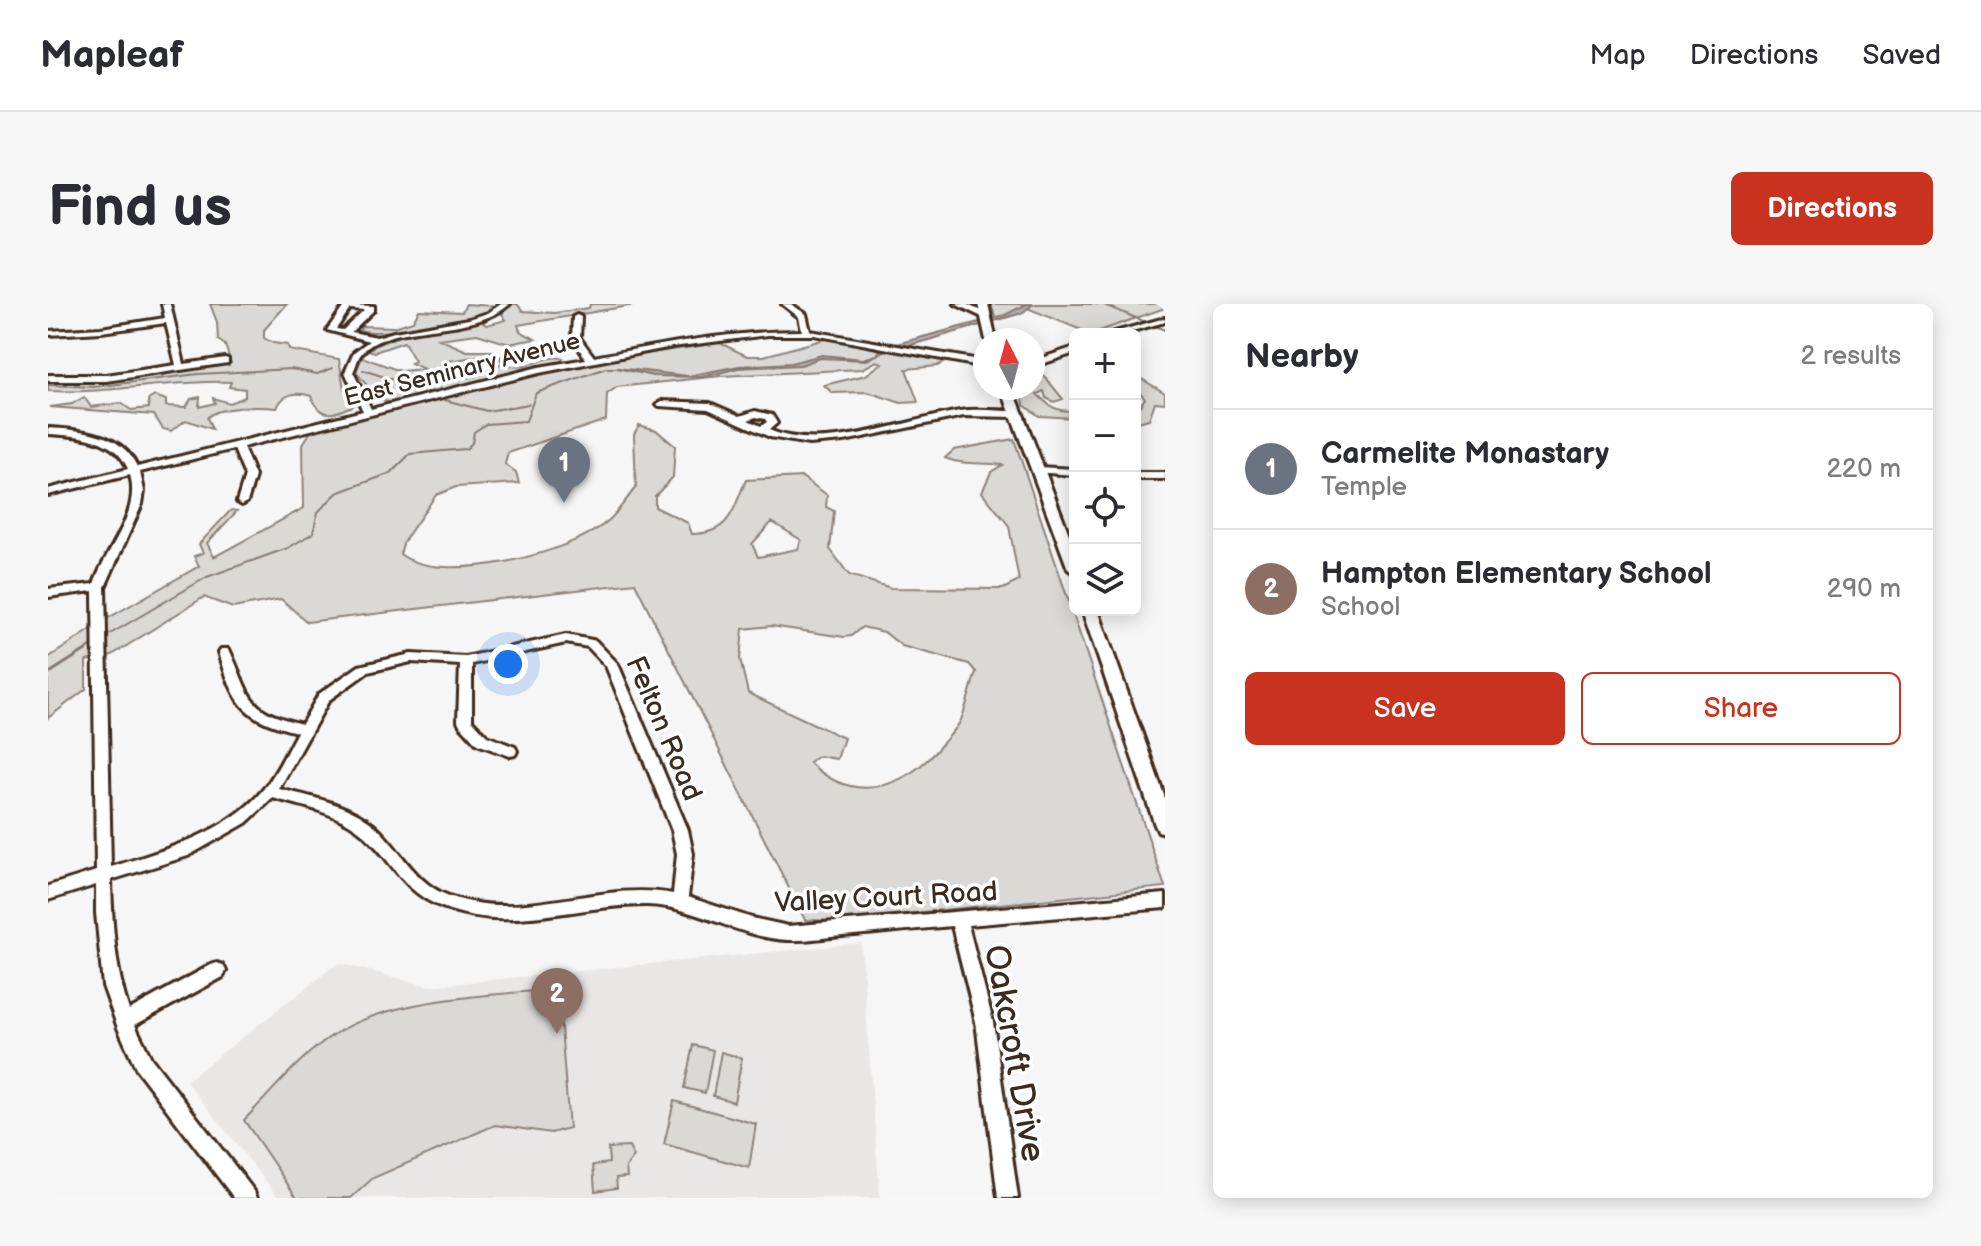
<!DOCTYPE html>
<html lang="en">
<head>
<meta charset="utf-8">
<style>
  body { margin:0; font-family:"Balsamiq Sans",sans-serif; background:#f7f7f7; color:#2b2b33 }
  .controls { position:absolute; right:24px; top:24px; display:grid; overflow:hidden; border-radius:12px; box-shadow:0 4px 20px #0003 }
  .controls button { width:72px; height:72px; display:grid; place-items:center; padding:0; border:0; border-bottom:2px solid #e1e1e2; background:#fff; color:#2b2b33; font:40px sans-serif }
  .compass { position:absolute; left:925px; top:24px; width:72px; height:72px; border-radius:50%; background:#fff; box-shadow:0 4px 20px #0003; rotate:354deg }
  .you { position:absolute; left:460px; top:360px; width:28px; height:28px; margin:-20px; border:6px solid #fff; border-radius:50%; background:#1a73e8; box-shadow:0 0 0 12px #1a73e833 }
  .badge { display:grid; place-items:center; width:52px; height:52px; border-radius:50%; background:#c8321e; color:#fff; font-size:26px; font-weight:700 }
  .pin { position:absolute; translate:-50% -66px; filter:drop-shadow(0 2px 4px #0008) }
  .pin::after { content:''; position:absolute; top:42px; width:28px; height:24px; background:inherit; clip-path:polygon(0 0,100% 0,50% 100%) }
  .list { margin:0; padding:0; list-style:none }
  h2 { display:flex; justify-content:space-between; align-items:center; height:104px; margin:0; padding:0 32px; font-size:34px }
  h2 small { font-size:26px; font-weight:400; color:#7c7c81 }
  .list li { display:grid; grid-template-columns:52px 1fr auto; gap:24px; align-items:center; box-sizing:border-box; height:120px; padding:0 32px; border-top:2px solid #e1e1e2 }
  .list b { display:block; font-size:30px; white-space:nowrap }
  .list p { margin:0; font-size:26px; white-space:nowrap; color:#7c7c81 }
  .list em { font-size:26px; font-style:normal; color:#7c7c81 }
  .actions { display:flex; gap:16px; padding:24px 32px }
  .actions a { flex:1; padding:18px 0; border:2px solid #c8321e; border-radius:12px; text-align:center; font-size:28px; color:#c8321e }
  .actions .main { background:#c8321e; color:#fff }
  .icon { flex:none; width:44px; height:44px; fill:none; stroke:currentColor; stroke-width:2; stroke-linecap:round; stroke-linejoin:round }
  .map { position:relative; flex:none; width:1117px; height:894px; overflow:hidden; border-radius:12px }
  header { display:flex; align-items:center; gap:48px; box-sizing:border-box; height:112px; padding:0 40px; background:#fff; border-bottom:2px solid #e1e1e2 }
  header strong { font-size:38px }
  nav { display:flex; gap:44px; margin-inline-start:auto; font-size:28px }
  .intro { display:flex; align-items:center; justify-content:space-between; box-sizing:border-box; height:192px; padding:0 48px }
  h1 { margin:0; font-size:56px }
  .button { padding:20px 36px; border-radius:12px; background:#c8321e; color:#fff; font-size:28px; font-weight:700 }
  main { display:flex; gap:48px; padding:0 48px }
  aside { flex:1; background:#fff; border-radius:12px; box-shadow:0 4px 20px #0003 }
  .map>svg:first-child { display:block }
  .built { fill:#e9e7e6 }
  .green { fill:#dbd9d6; stroke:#8b827a; stroke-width:2; fill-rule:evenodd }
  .water { fill:#b4aeaa; stroke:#847972; stroke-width:2 }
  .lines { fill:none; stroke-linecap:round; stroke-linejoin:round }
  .stream-far1 { stroke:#847972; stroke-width:2 }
  .stream { stroke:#847972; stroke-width:3 }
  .minor-casing { stroke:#3b2a1e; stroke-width:6 }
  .major-casing { stroke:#3b2a1e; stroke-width:6 }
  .minor { fill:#fff; fill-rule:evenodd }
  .major { fill:#fff; fill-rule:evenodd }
  .labels { text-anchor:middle; stroke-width:7; stroke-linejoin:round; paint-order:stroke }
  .far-street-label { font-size:24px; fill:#3b2a1e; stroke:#fff }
  .street-label { font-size:28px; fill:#3b2a1e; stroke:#fff }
  .near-street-label { font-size:34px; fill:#3b2a1e; stroke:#fff }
</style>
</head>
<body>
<header>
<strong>Mapleaf</strong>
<nav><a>Map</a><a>Directions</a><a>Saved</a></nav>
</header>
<div class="intro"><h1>Find us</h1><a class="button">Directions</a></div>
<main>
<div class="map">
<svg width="1117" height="894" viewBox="0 0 1117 894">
  <rect width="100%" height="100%" fill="#f7f6f6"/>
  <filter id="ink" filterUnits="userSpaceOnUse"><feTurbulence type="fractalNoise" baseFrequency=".0125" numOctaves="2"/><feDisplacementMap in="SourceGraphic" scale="16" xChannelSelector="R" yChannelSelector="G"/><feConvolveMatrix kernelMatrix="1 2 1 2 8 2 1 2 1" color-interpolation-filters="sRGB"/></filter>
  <g filter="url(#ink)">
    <path class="built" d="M813,639L832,894H231L138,777L290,659L382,682Z"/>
    <path class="green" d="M162,0H239L216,26V34L225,39L240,41L241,46L291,55L296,85L306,92L307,100C287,111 273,116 263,92C248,87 234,90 229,104C213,102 168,102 159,114L164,125L138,116L123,127L115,125L106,111L2,103L24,100L36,93L43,103L73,99L83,106L101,104L100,96L107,92L118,96V102L138,103L143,95L152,93L151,103L167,99L165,94L181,99L197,93V85L181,83L183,78C122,76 62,90 0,87V77L84,74L183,59L177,41L170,36L169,18Z
      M418,0L448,2C434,16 328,34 312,26L313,22L346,23L365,17L371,6L414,8Z
      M462,0H469L475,7L506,9L541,4L542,0H592L470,21L472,27L487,35L461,40L429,30L391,35L419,47H444L441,51L400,57L393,64C416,82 433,71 454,59L451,52L459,55L463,62C482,66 493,51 515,54L514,57L342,99L329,94L308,68L314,53L352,67L376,65L363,59L367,57L356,38L327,48L319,46C354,27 399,19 438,16L435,19L439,21L458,16L454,10Z
      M943,0H1117V4L1043,30L977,3L948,15Z
      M781,34L899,57L889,62L858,65L870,98L853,99L820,88L784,89L776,81L818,71L834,59L829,57L814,65L673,72L569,83L559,90L558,116L460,149L457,160L468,168L471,179L408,183L388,191L356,237L352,250C393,282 524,250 561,216C571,207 579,194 588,183L586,130L591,121L608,126L627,142L625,173L607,192V203L640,219L644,230C683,229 684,207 698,176L754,173L779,191L778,203L786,207L782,245L801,271L843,284L955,285L971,277L961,222L934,188L943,168L954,161C933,158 916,162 897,154L906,146L966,135L1117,583L790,617L757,616L587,279L259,318L233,295L185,304L156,293L64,351L38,357V385L0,414V354L62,313L151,262L146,252L155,249L151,240L183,206L189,207L159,239L166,253L256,204L255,140L263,127L546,57L672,39L699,52H716ZM724,218L753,236L750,245L710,253L704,240ZM723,322L796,333L803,332L814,323L836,328L854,342L921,360L928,368C923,383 919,401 913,416C909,425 900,433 894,440C857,485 806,502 761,458L771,452L789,455L796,434L700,389L692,355L695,325Z
      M985,66L994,69L1015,95L1006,98L998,94L996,87L989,90C1001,102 1009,109 1027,106V114L991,112L976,101L974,84H985Z
      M1087,71L1117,89V99L1107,98L1101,115L1087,119V109L1097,94L1087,83Z
      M510,685L521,824L503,829L447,821L325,874L303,894H249L196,816C222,790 249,756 279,735C338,693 440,692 510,685Z
      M645,741L665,746L657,789L636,784Z
      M673,748L694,754L686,798L665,792Z
      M626,797L708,820L701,864L616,840Z
      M581,843L586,853L578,863L579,873L568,874L569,884L547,887L545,861L561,859L560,844Z"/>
    <path class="water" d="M979,0H985L974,9L863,41L840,45L819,56L772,54L753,61L690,64L656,73L605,72L569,64L640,72L691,62L743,59L774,51L815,55L829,51L833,44L957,11Z"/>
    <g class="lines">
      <path class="stream-far1" d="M1054,0L1117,26
        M315,66L380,87
        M0,81L46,83L150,70L243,65L269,70L285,64
        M397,96L439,107L481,100
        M57,333L159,273L240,244L265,229L270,208L289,189L343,169L362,150L418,145L424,139L426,128L438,120L478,117L488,89L558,64H572
        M44,342L47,340"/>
      <path class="stream" d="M0,370L47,340"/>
      <g class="minor-casing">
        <path id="minor" d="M114,0H122L136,60L177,54L180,55V59L58,77H0V71H58L128,61L118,19L53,28L0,31V27L53,24L117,14Z
          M453,0H462C423,35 342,15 313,50C309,55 308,63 305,68L323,105L491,63L538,55L524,34L525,13L529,11L533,13L532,34L546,53C614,40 684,27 754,27L751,13L734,0H743L758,10L762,27L937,57V63L766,31H720L624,43L491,69L195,143L207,172L199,198L194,201L189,198L197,172L186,145L92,168L96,187L94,200L57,283L63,563C114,547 183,528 217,483C230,467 239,446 249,428C195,416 186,399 171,348L173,345H181C203,392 197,407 254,420L271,390L311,362L363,350L418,353L518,331L544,336L548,337L570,360L640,526L645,550L640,593L704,614L740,622L1117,590V604L920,621L945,718L970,894H950L928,718L904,622C867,625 831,629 795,632C777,633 758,637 740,636C691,634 648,602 599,601C530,600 460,630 394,603C354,588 344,555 315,530C289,508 256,503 225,494L198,519L140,552L63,576C64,619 67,665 81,706L163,661L169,659L175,661L178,667L175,673L87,721L103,754L206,887L209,894H186L89,766L70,724L55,682L48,609V581L0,596V582L48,567L45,287L0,293V285L46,280C58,244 93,210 82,171L0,191V185L80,165C67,133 31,132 0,130V124C33,126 74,128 89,163L315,107L297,68L306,48L321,37L279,26L297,1L326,2V6L303,28L329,33L346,28L421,15L440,9ZM302,5L316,6L295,26L288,25ZM518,339L540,343L558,362L624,526L629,550L625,590C551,576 474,619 401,592C366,579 353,545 327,522C301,500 264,493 231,485L281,396L320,368L363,358L412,361L410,417L412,421L429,440L462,452L467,451L469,447L467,443L439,432L424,416V360Z
          M907,0H918L941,11L934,13Z
          M1117,14V18L1073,30H1060Z
          M1027,43V49L985,63V57Z
          M614,97L662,99L692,112L707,107L724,111L729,119L721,126C774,150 857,116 912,107C930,104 951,107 969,107L974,110L969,113L916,112L796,137L761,140L722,133L660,105L611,102L609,100ZM708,113L717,115L719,118L713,122L700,116Z
          M990,163L1027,165V171L986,168V164Z
          M1087,169H1117V175H1087Z"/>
      </g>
      <g class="major-casing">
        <path id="major" d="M930,0H940L948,36H938Z
          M953,84H965L1027,246V270L1020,265Z
          M1034,306H1050L1117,494V529L1110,527L1107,521Z"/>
      </g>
      <use href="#minor" class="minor"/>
      <use href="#major" class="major"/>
    </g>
  </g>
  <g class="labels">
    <g class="far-street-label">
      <text transform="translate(414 65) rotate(-14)" y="8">East Seminary Avenue</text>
    </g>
    <g class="street-label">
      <text transform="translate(617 424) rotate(67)" y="10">Felton Road</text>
      <text transform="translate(838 592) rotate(-3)" y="10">Valley Court Road</text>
    </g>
    <g class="near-street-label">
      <text transform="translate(968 749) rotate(80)" y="12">Oakcroft Drive</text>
    </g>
  </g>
</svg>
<div class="controls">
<button>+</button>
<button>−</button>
<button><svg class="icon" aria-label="locate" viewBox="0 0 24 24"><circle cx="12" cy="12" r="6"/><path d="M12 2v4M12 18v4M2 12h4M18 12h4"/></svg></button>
<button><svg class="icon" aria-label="layers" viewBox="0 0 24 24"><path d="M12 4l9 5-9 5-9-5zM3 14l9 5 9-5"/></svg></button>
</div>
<svg class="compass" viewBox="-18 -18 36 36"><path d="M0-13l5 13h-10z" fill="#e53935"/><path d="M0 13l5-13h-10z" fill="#7c7c81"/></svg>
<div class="you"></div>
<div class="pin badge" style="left:516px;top:199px;background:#6b7280">1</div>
<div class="pin badge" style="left:509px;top:730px;background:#8d6e63">2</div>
</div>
<aside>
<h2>Nearby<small>2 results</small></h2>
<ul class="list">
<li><span class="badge" style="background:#6b7280">1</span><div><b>Carmelite Monastary</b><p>Temple</p></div><em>220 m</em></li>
<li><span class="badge" style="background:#8d6e63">2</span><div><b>Hampton Elementary School</b><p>School</p></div><em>290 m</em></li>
</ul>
<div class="actions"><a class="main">Save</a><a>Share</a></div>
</aside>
</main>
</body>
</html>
